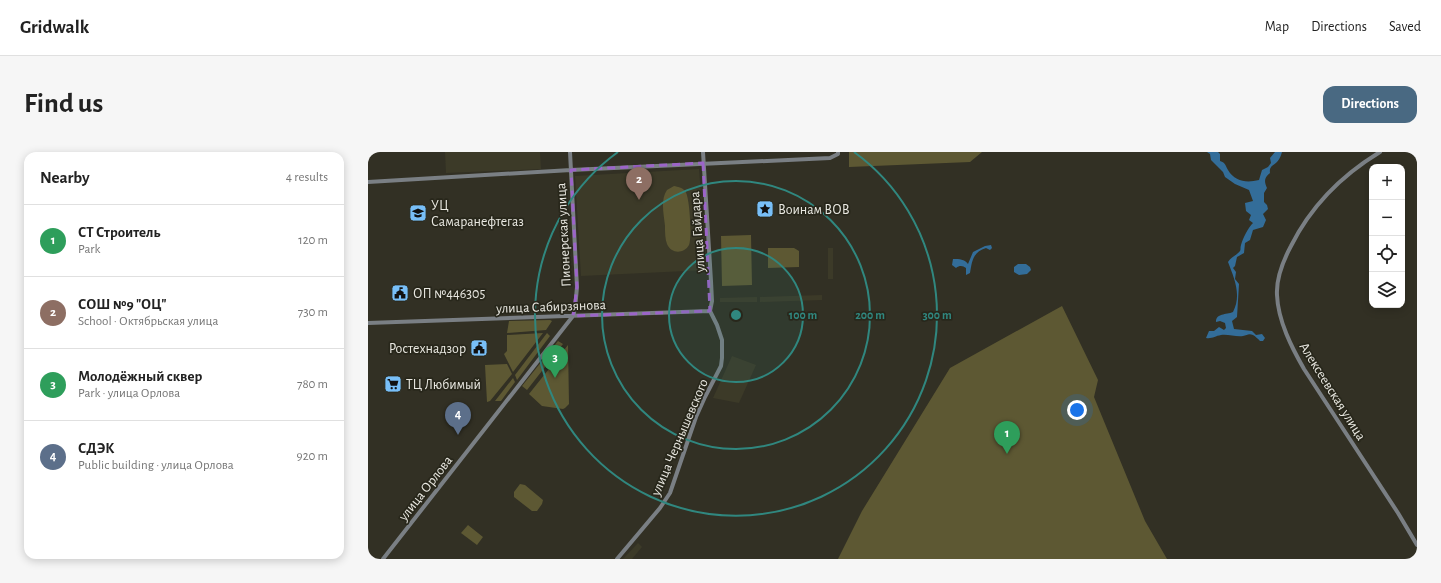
<!DOCTYPE html>
<html lang="en">
<head>
<meta charset="utf-8">
<style>
  body { margin:0; font-family:"Alegreya Sans",sans-serif; background:#f6f6f6; color:#222 }
  .controls { position:absolute; right:12px; top:12px; display:grid; overflow:hidden; border-radius:8px; box-shadow:0 2px 10px #0003 }
  .controls button { width:36px; height:36px; display:grid; place-items:center; padding:0; border:0; border-bottom:1px solid #e0e0e0; background:#fff; color:#222; font:20px sans-serif }
  .you { position:absolute; left:709px; top:258px; width:14px; height:14px; margin:-10px; border:3px solid #fff; border-radius:50%; background:#1a73e8; box-shadow:0 0 0 6px #1a73e833 }
  .badge { display:grid; place-items:center; width:26px; height:26px; border-radius:50%; background:#496982; color:#fff; font-size:13px; font-weight:700 }
  .pin { position:absolute; translate:-50% -33px; filter:drop-shadow(0 1px 2px #0008) }
  .pin::after { content:''; position:absolute; top:21px; width:14px; height:12px; background:inherit; clip-path:polygon(0 0,100% 0,50% 100%) }
  .list { margin:0; padding:0; list-style:none }
  h2 { display:flex; justify-content:space-between; align-items:center; height:52px; margin:0; padding:0 16px; font-size:17px }
  h2 small { font-size:13px; font-weight:400; color:#767676 }
  .list li { display:grid; grid-template-columns:26px 1fr auto; gap:12px; align-items:center; box-sizing:border-box; height:72px; padding:0 16px; border-top:1px solid #e0e0e0 }
  .list b { display:block; font-size:15px; white-space:nowrap }
  .list p { margin:0; font-size:13px; white-space:nowrap; color:#767676 }
  .list em { font-size:13px; font-style:normal; color:#767676 }
  .icon { flex:none; width:22px; height:22px; fill:none; stroke:currentColor; stroke-width:2; stroke-linecap:round; stroke-linejoin:round }
  .map { position:relative; flex:none; width:1049px; height:407px; overflow:hidden; border-radius:12px }
  header { display:flex; align-items:center; gap:24px; box-sizing:border-box; height:56px; padding:0 20px; background:#fff; border-bottom:1px solid #e0e0e0 }
  header strong { font-size:19px }
  nav { display:flex; gap:22px; margin-inline-start:auto; font-size:14px }
  .intro { display:flex; align-items:center; justify-content:space-between; box-sizing:border-box; height:96px; padding:0 24px }
  h1 { margin:0; font-size:28px }
  .button { padding:10px 18px; border-radius:12px; background:#496982; color:#fff; font-size:14px; font-weight:700 }
  main { display:flex; gap:24px; padding:0 24px }
  aside { flex:1; background:#fff; border-radius:12px; box-shadow:0 2px 10px #0003 }
  .map>svg:first-child { display:block }
  .built { fill:#3c3a28 }
  .green { fill:#5d5833 }
  .water { fill:#336d99 }
  .lines { fill:none; stroke-linecap:round; stroke-linejoin:round }
  .minor { stroke:#7a7f84; stroke-width:4 }
  .marked { fill:none; stroke:#9c64c9; stroke-width:3; stroke-dasharray:8 5; stroke-linejoin:round }
  .ring { fill:none; stroke:#30877f; stroke-width:2 }
  .labels { text-anchor:middle; stroke-width:3.5; stroke-linejoin:round; paint-order:stroke }
  .poi-label { font-size:14px; fill:#e9e8e1; stroke:#28271b; text-anchor:start }
  .street-label { font-size:14px; fill:#e9e8e1; stroke:#28271b }
  .centre { fill:#30877f; stroke:#28271b; stroke-width:2 }
  .ring-label { font-size:12px; text-anchor:middle; font-weight:bold; fill:#30877f; stroke:#28271b; stroke-width:3.5; stroke-linejoin:round; paint-order:stroke }
</style>
</head>
<body>
<header>
<strong>Gridwalk</strong>
<nav><a>Map</a><a>Directions</a><a>Saved</a></nav>
</header>
<div class="intro"><h1>Find us</h1><a class="button">Directions</a></div>
<main>
<aside>
<h2>Nearby<small>4 results</small></h2>
<ul class="list">
<li><span class="badge" style="background:#2e9e5b">1</span><div><b>СТ Строитель</b><p>Park</p></div><em>120 m</em></li>
<li><span class="badge" style="background:#8d6e63">2</span><div><b>СОШ №9 &quot;ОЦ&quot;</b><p>School · Октябрьская улица</p></div><em>730 m</em></li>
<li><span class="badge" style="background:#2e9e5b">3</span><div><b>Молодёжный сквер</b><p>Park · улица Орлова</p></div><em>780 m</em></li>
<li><span class="badge" style="background:#5c6f8a">4</span><div><b>СДЭК</b><p>Public building · улица Орлова</p></div><em>920 m</em></li>
</ul>
</aside>
<div class="map">
<svg width="1049" height="407" viewBox="0 0 1049 407">
  <rect width="100%" height="100%" fill="#323024"/>
  <path class="built" d="M77,0H172L173,17L78,21Z
    M331,17L339,118L213,124L207,24Z
    M460,96H465V127H460Z
    M454,143V148L392,150V145Z
    M389,145V150H352V146Z
    M364,204L388,213L371,251L345,246Z
    M270,391L274,395L264,407H255Z"/>
  <path class="green" d="M481,0H614L602,10L481,15Z
    M306,34C310,35 314,35 317,39C322,44 324,87 321,93C316,102 303,102 299,92C297,87 297,80 297,74C296,63 292,48 299,38Z
    M383,83L384,133L354,134L353,84Z
    M400,96H426L431,99V115L400,116Z
    M694,154L730,228L726,245L777,369L799,407H470L494,359L582,216Z
    M182,168L184,169L178,178L139,181L141,169Z
    M175,181L145,220L136,202L139,199V183Z
    M179,181L182,184L149,228L147,223Z
    M190,189L195,192L159,238L154,234Z
    M200,193L201,252L197,256L195,257L174,254L161,242Z
    M139,212L144,222L122,249L119,250L117,213Z
    M145,226L147,230L133,249H127Z
    M152,332L157,333L175,348L174,352L169,359H164L146,345V340Z
    M100,373L115,385L109,393L93,381Z"/>
  <path class="water" d="M839,0H850L852,2V9C858,11 857,13 860,18C867,30 879,31 891,28L894,18L900,15L903,11L902,6L907,0H914C913,3 912,7 909,10C905,14 901,14 902,21C896,26 896,29 899,36L896,41V50L899,53L900,57L895,62L898,68L895,75L885,78L882,88L877,91L876,101L869,105L867,114L865,116L868,120L867,127L871,132L869,165L864,169L866,177L884,179L888,183L894,182L897,186L895,189H892C890,187 887,184 885,183C881,181 879,183 875,184C868,185 860,182 853,183C847,184 844,187 838,186L841,179H846L851,175L856,178L858,176L857,171L852,169L848,170C848,161 858,163 865,160C874,143 866,126 860,110C863,105 868,104 872,99C873,97 872,97 873,93C875,86 880,76 885,71L881,68L883,63L878,59L877,51L885,49L881,38L867,32L857,25L855,20L843,8L842,2Z
    M623,93L624,96L622,98L618,96C605,100 604,109 602,121L598,123V116C595,114 592,113 588,116L584,113L585,107C592,107 596,107 600,112L605,100L617,94Z
    M650,112H658L662,115L663,118L659,122L651,123L646,120V115Z"/>
  <g class="lines">
    <path class="minor" d="M335,0L343,129L344,149L342,159
      M1012,0C974,23 943,54 923,94C915,109 908,126 909,143C910,169 924,196 936,217L1030,361L1049,393
      M0,30L203,18L462,6L470,2V0
      M0,171L342,159
      M15,407L205,164L207,157L209,135L202,0
      M249,407L292,356L302,341L328,265L337,245L353,214L354,206V188L349,173L342,159"/>
  </g>
  <path class="marked" d="M335,11L342,159L205,164L209,135L203,18Z"/>
  <circle cx="368" cy="163" r="67" fill="#30877f" fill-opacity=".12"/>
  <g class="ring">
    <circle cx="368" cy="163" r="67"/>
    <circle cx="368" cy="163" r="134"/>
    <path d="M486 0A201 201 0 1 1 250 0"/>
  </g>
  <defs>
    <g id="sight-square" transform="scale(0.9)"><rect x="-9" y="-9" width="18" height="18" rx="4" fill="#78bff8" stroke="#28271b"/><path d="M0-6L1.8-2.2L6-1.7L2.9 1.2L3.7 5.4L0 3.3L-3.7 5.4L-2.9 1.2L-6-1.7L-1.8-2.2Z" fill="#111"/></g>
    <g id="university-square" transform="scale(0.9)"><rect x="-9" y="-9" width="18" height="18" rx="4" fill="#78bff8" stroke="#28271b"/><path d="M0-5L7-2L0 1L-7-2ZM-4 1L0 2.5L4 1V4Q0 6-4 4Z" fill="#111"/></g>
    <g id="civic-square" transform="scale(0.9)"><rect x="-9" y="-9" width="18" height="18" rx="4" fill="#78bff8" stroke="#28271b"/><path d="M-.6-6.5H3V-4.5H.6V-3L4-1V1h2V6H-6V1h2V-1L-.6-3ZM-1.2 2.5V6h2.4V2.5Z" fill="#111"/></g>
    <g id="supermarket-square" transform="scale(0.9)"><rect x="-9" y="-9" width="18" height="18" rx="4" fill="#78bff8" stroke="#28271b"/><path d="M-6-5.5h2.5l.6 2H6L4.5 2H-2.5L-4.4-4H-6ZM-1.5 3.2a1.3 1.3 0 1 0 .1 0ZM3 3.2a1.3 1.3 0 1 0 .1 0Z" fill="#111"/></g>
  </defs>
  <g fill-rule="evenodd">
    <use href="#sight-square" x="397" y="57"/>
    <use href="#university-square" x="50" y="61"/>
    <use href="#civic-square" x="32" y="141"/>
    <use href="#civic-square" x="111" y="196"/>
    <use href="#supermarket-square" x="25" y="232"/>
  </g>
  <g class="labels">
    <g class="poi-label">
      <text x="63" y="58">УЦ<tspan x="63" dy="16">Самаранефтегаз</tspan></text>
      <text x="410" y="62">Воинам ВОВ</text>
      <text x="45" y="146">ОП №446305</text>
      <text x="98" y="201" text-anchor="end">Ростехнадзор</text>
      <text x="38" y="237">ТЦ Любимый</text>
    </g>
    <g class="street-label">
      <text transform="translate(329 80) rotate(-94)" y="5">улица Гайдара</text>
      <text transform="translate(195 83) rotate(-93)" y="5">Пионерская улица</text>
      <text transform="translate(183 154) rotate(-2)" y="5">улица Сабирзянова</text>
      <text transform="translate(965 239) rotate(58)" y="5">Алексеевская улица</text>
      <text transform="translate(311 285) rotate(-67)" y="5">улица Чернышевского</text>
      <text transform="translate(57 336) rotate(-52)" y="5">улица Орлова</text>
    </g>
  </g>
  <circle cx="368" cy="163" r="6" class="centre"/>
  <g class="ring-label">
    <text x="435" y="167">100 m</text>
    <text x="502" y="167">200 m</text>
    <text x="569" y="167">300 m</text>
  </g>
</svg>
<div class="controls">
<button>+</button>
<button>−</button>
<button><svg class="icon" aria-label="locate" viewBox="0 0 24 24"><circle cx="12" cy="12" r="6"/><path d="M12 2v4M12 18v4M2 12h4M18 12h4"/></svg></button>
<button><svg class="icon" aria-label="layers" viewBox="0 0 24 24"><path d="M12 4l9 5-9 5-9-5zM3 14l9 5 9-5"/></svg></button>
</div>
<div class="you"></div>
<div class="pin badge" style="left:639px;top:302px;background:#2e9e5b">1</div>
<div class="pin badge" style="left:271px;top:48px;background:#8d6e63">2</div>
<div class="pin badge" style="left:187px;top:226px;background:#2e9e5b">3</div>
<div class="pin badge" style="left:90px;top:283px;background:#5c6f8a">4</div>
</div>
</main>
</body>
</html>
